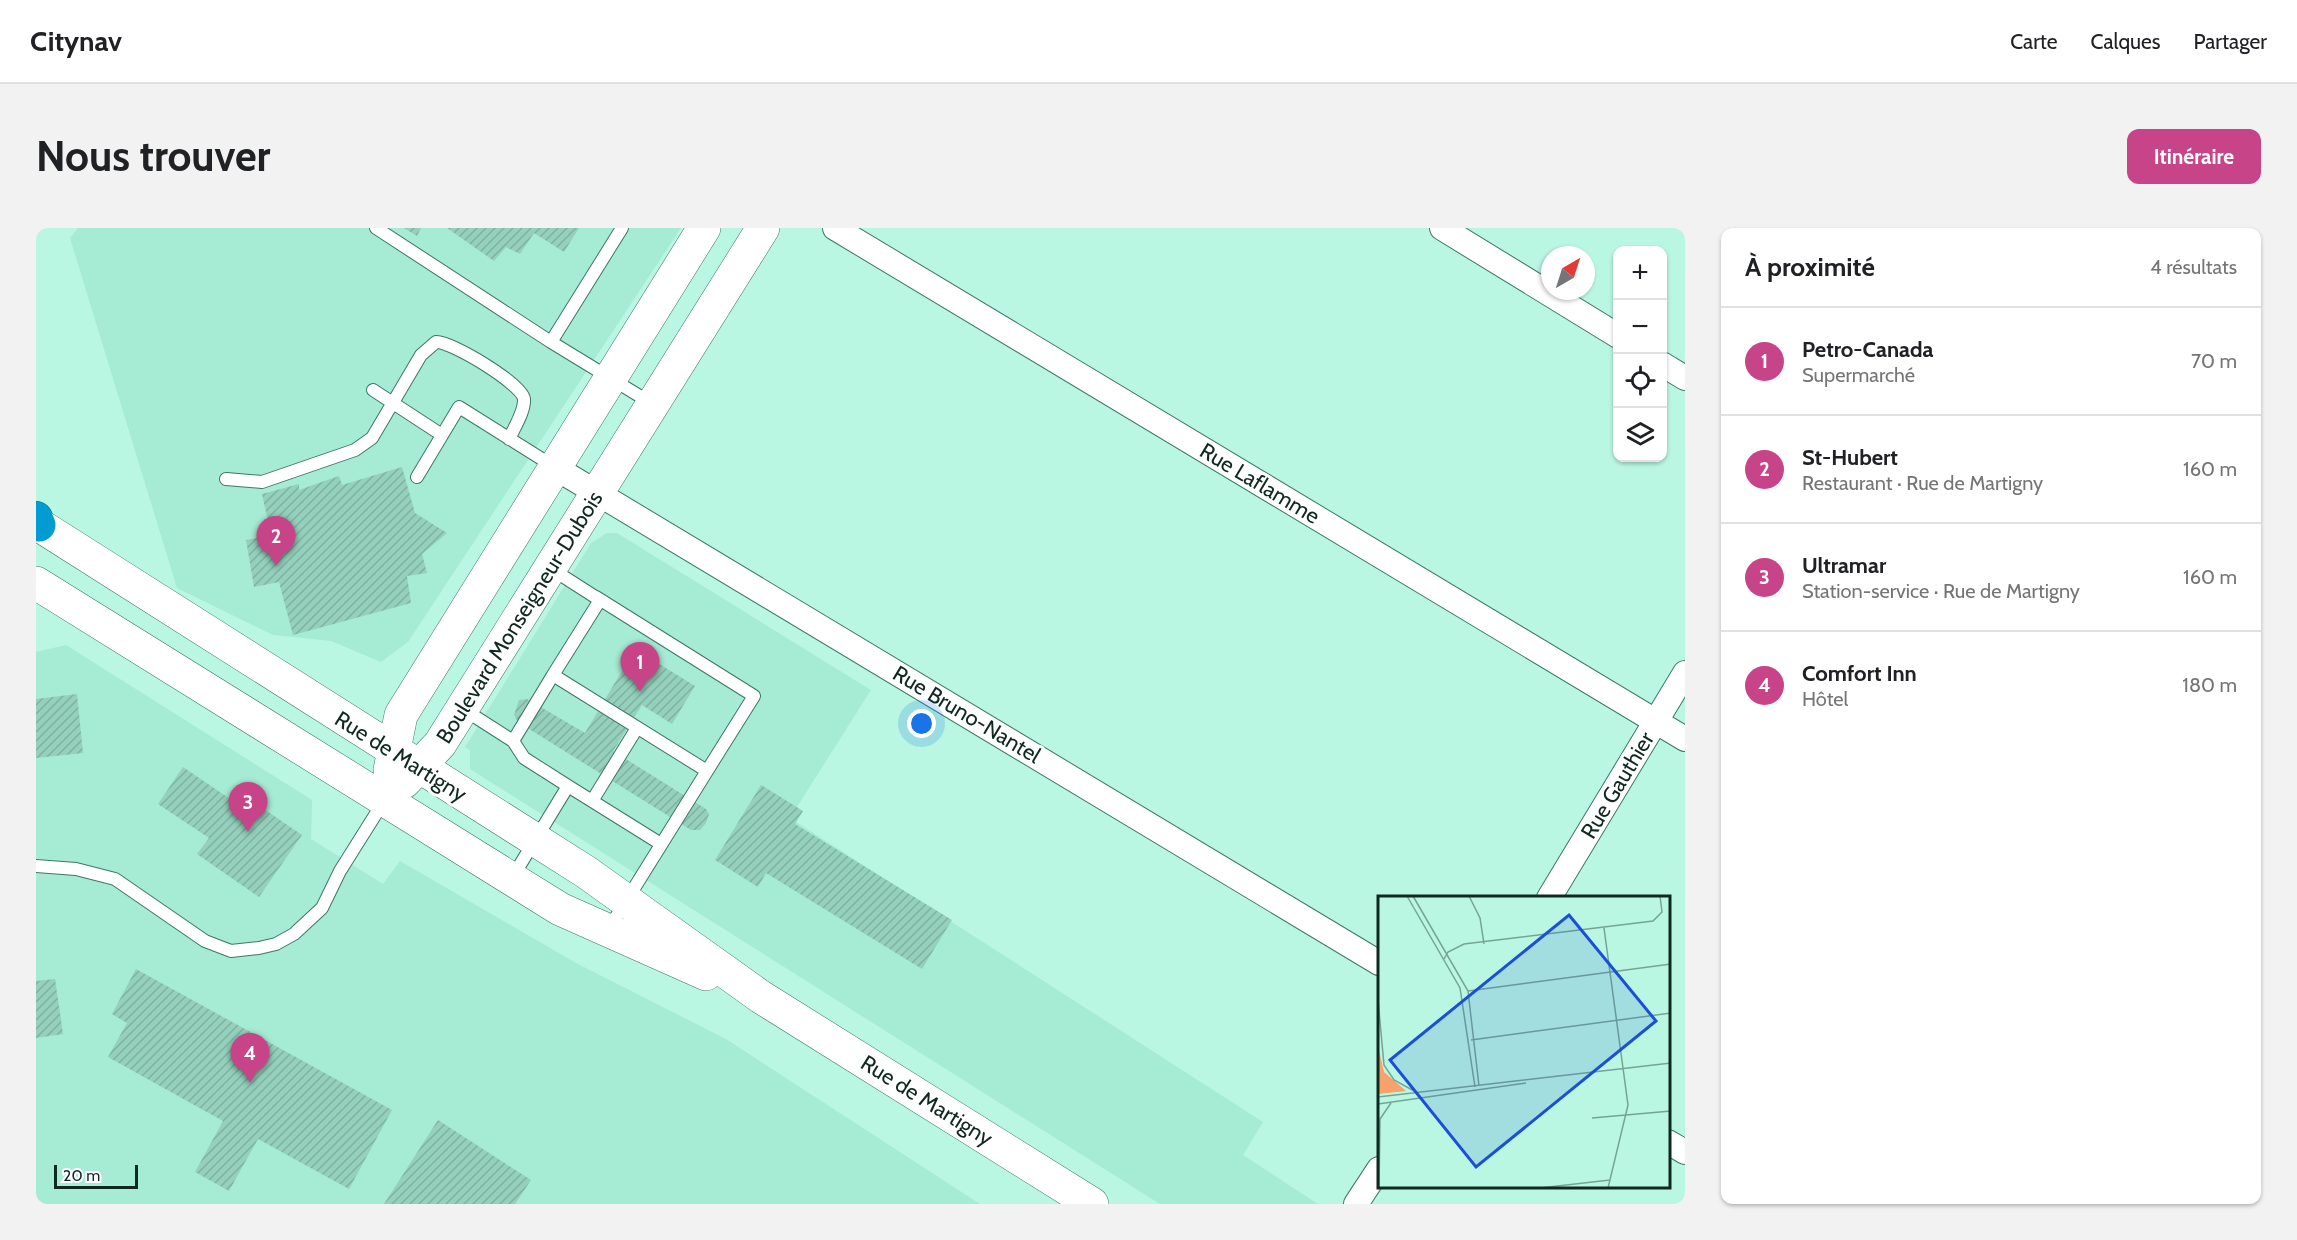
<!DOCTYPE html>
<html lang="fr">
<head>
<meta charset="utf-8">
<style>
  body { margin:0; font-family:Cabin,sans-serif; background:#f2f2f2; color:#202124 }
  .controls { position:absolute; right:18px; top:18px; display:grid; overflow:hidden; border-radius:12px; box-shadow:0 2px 4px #0004 }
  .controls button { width:54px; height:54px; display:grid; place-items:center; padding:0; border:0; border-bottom:2px solid #e0e0e0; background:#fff; color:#202124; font:30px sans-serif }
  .compass { position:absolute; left:1505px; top:18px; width:54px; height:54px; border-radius:50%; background:#fff; box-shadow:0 2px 4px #0004; rotate:39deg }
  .scale { position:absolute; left:18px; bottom:15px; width:84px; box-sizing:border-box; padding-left:6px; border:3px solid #0f2820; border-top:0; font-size:16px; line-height:21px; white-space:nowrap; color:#0f2820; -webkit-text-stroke:4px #fff; paint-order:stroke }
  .you { position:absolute; left:886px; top:496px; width:21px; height:21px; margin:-15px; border:4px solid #fff; border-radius:50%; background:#1a73e8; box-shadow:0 0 0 9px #1a73e833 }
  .badge { display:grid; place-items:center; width:39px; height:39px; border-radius:50%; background:#c84489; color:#fff; font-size:20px; font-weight:700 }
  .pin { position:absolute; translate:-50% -50px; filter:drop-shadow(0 2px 3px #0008) }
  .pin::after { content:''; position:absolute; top:32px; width:21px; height:18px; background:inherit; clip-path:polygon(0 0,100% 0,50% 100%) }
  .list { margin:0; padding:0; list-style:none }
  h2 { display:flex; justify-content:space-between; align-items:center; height:78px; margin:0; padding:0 24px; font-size:26px }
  h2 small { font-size:20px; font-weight:400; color:#757577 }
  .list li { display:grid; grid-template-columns:39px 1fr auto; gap:18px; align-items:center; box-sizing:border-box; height:108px; padding:0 24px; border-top:2px solid #e0e0e0 }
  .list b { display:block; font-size:22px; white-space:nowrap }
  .list p { margin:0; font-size:20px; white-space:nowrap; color:#757577 }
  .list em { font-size:20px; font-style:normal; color:#757577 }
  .icon { flex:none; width:33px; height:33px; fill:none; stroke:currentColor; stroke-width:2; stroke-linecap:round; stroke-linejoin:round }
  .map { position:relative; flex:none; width:1649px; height:976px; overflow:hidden; border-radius:12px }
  header { display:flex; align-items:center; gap:36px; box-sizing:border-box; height:84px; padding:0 30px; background:#fff; border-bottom:2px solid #e0e0e0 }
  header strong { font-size:28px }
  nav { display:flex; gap:33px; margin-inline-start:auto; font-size:21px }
  .intro { display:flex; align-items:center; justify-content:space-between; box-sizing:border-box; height:144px; padding:0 36px }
  h1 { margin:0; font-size:42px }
  .button { padding:15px 27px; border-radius:12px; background:#c84489; color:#fff; font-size:21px; font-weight:700 }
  main { display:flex; gap:36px; padding:0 36px }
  aside { flex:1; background:#fff; border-radius:12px; box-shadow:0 2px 4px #0004 }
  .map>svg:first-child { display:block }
  .built { fill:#a6ebd4 }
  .building { fill:url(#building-hatch) }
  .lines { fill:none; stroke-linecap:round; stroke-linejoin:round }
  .lane-casing { stroke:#3d7766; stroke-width:14 }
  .street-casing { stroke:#3d7766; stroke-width:26 }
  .secondary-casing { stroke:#3d7766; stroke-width:34 }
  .highway-casing { stroke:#077394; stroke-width:34 }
  .lane { stroke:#fff; stroke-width:12 }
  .street { stroke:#fff; stroke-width:24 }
  .secondary { stroke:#fff; stroke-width:33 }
  .highway { stroke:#029cd2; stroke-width:33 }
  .labels { text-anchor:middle; stroke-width:6; stroke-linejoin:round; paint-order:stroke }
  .street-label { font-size:22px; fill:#0f2820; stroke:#fff }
  .inset-road { fill:none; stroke:#76a494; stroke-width:1.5 }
  .view { fill:#1d4ed8; fill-opacity:0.15; stroke:#1d4ed8; stroke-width:3 }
  .inset-edge { fill:none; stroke:#0f2820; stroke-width:3 }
</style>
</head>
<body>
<header>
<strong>Citynav</strong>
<nav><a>Carte</a><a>Calques</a><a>Partager</a></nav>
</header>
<div class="intro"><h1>Nous trouver</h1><a class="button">Itinéraire</a></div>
<main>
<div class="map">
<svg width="1649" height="976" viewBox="0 0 1649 976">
  <defs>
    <pattern id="building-hatch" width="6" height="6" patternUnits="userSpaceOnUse" patternTransform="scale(1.5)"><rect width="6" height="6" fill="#94d0bc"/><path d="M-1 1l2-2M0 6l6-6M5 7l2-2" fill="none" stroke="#7eb3a1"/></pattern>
  </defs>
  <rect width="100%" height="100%" fill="#baf7e2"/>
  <path class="built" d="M42,0H645L372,414L345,434L295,413L237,407L141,360L34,10Z
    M571,305H581L835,462L754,590L1227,894L1207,927L1282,976H1124L434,541V522L429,519L555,315Z
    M30,417L276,572L275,611L347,656L364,633L540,735L690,811L944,976H0V424Z"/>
  <path class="building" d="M368,0H385L381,8Z
    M411,0H543L528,24L498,5L484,26L470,19L458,33Z
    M366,239L379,285L411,305L386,326L391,345L371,348L375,375L257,407L243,354L218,359L210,312L235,307L226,266L263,256V262L303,248L306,257Z
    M599,421L659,458L636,496L606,477L577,523L670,581L673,586L670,595L664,602H655L482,494L478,487L483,472L491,471L549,505Z
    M41,466L47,525L0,530V471Z
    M147,539L200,575L206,566L266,607L223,669L161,626L173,610L122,576Z
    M725,557L767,583L759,596L916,692L886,741L730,645L722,659L679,632Z
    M100,741L356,882L313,961L222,911L193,963L159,944L187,893L72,829L91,795L76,786Z
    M19,751L27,806L0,810V753Z
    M402,892L495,952L479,976H348Z"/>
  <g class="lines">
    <g class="lane-casing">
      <path id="lane" d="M340,0L515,114
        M586,0L515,114L615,175
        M337,162L406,207
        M381,249L423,179L517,238
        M190,251L226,254L319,222L336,210L385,127L400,114C415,113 486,156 488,171C489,183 478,200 473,211
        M514,340L564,372L517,447L671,543L572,702
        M560,369L718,468L671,543
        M427,481L477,513L517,447
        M477,513L488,530L532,558
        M556,573L601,500
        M0,638L40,641L79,651L169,713L195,723L223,720L240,716L258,706L286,680L304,643L348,573
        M476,650L532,558L625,616"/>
    </g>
    <g class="street-casing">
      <path id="street" d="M799,0L1649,511
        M1406,0L1582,108
        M1626,136L1649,150
        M518,239L1343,735
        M1513,670L1649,445
        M1632,914L1649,924
        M1320,976L1343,941"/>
    </g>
    <g class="secondary-casing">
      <path id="secondary" d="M0,295L550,644L725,769L1056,976
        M0,355L524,681L670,746
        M354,542L365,487L668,0
        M368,554L404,516L727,0"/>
    </g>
    <g class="highway-casing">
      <path id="highway" d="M0,290L3,297"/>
    </g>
    <use href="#lane" class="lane"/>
    <use href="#street" class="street"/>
    <use href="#secondary" class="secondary"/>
    <use href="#highway" class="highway"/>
  </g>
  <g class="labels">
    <g class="street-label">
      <text transform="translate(1224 255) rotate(31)" y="8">Rue Laflamme</text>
      <text transform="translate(483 389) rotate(-58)" y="8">Boulevard Monseigneur-Dubois</text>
      <text transform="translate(931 486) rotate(31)" y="8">Rue Bruno-Nantel</text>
      <text transform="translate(365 528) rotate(32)" y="8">Rue de Martigny</text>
      <text transform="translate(1581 557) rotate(-59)" y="8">Rue Gauthier</text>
      <text transform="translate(891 872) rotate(32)" y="8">Rue de Martigny</text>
    </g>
  </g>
  <g transform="translate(1342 668)">
    <rect width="292" height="292" fill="#baf7e2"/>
    <path d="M0,150L6,176L28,195L0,198Z" fill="#f9a16b"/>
    <path class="inset-road" d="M29,0L82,92L97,191M35,0L90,95L101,190M91,0L102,22L106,48M226,32L250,209L230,292M66,63L70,56L86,48L275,25L284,16L282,0M90,95L293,68M0,104L6,169L16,184L38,196M93,144L293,117M0,201L293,167M0,208L148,187M214,222L293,215M1,292L2,223L13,207M162,292L232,284"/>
    <path class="view" d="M191,19L278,125L98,271L12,164Z"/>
    <rect width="292" height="292" class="inset-edge"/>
  </g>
</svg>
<div class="controls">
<button>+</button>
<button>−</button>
<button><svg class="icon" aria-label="locate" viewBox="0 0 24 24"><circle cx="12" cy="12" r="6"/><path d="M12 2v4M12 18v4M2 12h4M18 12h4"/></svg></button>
<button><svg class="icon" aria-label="layers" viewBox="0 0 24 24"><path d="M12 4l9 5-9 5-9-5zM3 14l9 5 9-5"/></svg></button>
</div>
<svg class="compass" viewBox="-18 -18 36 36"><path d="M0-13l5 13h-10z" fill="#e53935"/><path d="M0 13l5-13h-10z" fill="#757577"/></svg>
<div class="scale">20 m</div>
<div class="you"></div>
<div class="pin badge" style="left:604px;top:464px">1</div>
<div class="pin badge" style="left:240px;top:338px">2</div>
<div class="pin badge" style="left:212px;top:604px">3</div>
<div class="pin badge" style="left:214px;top:855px">4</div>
</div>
<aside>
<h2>À proximité<small>4 résultats</small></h2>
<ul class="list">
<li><span class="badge">1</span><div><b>Petro-Canada</b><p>Supermarché</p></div><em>70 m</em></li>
<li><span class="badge">2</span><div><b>St-Hubert</b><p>Restaurant · Rue de Martigny</p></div><em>160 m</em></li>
<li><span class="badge">3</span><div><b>Ultramar</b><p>Station-service · Rue de Martigny</p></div><em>160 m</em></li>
<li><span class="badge">4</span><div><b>Comfort Inn</b><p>Hôtel</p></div><em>180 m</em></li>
</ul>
</aside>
</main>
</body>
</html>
